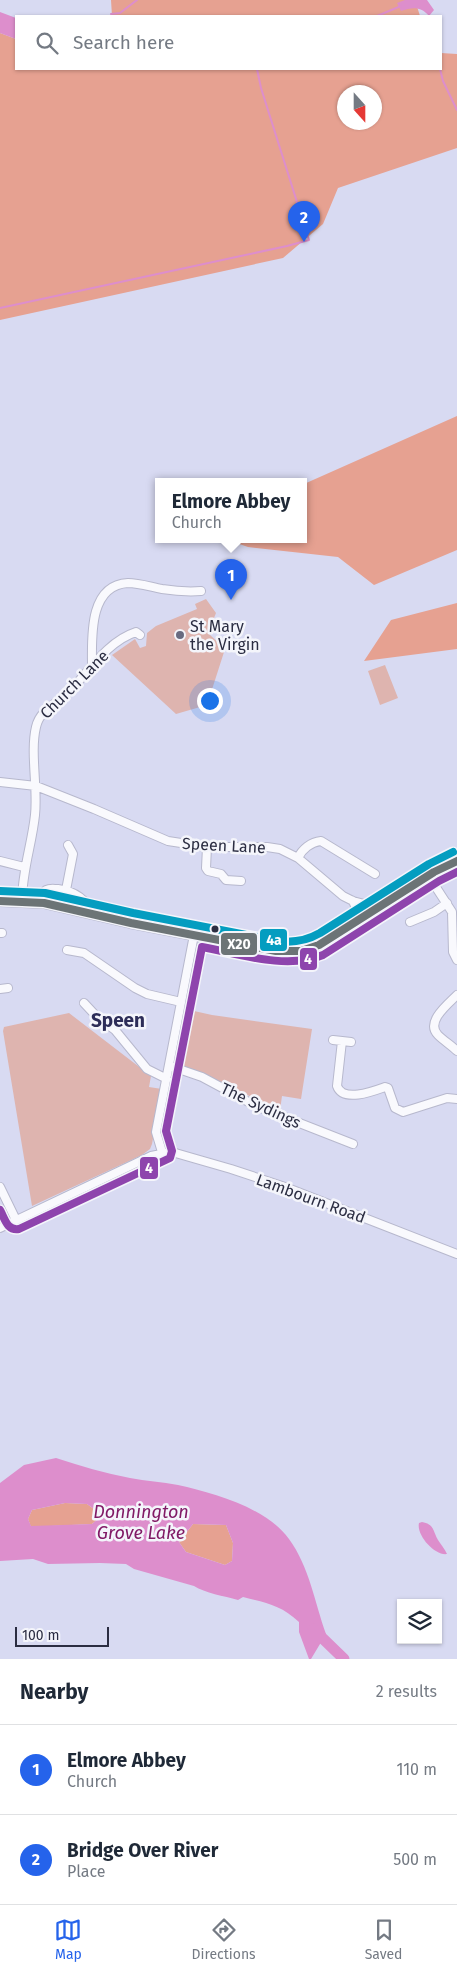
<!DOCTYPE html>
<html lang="en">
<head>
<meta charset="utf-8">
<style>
  body { margin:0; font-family:"Fira Sans",sans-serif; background:#f6f6f7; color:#1f2937 }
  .controls { position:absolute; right:15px; bottom:15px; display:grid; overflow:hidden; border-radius:0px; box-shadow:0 1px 4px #0004 }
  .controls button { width:45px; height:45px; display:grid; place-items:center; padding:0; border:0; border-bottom:1px solid #e0e1e3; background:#fff; color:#1f2937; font:25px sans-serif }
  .compass { position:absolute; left:337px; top:85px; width:45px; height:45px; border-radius:50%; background:#fff; box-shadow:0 1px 4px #0004; rotate:159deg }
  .scale { position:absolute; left:15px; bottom:12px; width:94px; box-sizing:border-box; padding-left:5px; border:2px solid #2b2d42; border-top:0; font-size:14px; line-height:18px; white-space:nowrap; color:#2b2d42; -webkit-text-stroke:4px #f4f5fb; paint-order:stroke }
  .you { position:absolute; left:209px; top:700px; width:18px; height:18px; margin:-12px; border:4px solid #fff; border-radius:50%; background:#1a73e8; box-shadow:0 0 0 8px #1a73e833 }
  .badge { display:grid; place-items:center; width:32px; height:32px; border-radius:50%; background:#2563eb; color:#fff; font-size:16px; font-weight:700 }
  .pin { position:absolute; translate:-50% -41px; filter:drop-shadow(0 1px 2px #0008) }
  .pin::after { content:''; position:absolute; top:26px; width:18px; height:15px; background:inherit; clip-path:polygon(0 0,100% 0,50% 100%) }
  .popup { position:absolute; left:155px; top:478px; width:152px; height:65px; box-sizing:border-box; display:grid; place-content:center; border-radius:0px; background:#fff; filter:drop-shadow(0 1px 4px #0005); font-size:16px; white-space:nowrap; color:#747a83 }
  .popup b { font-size:19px; color:#1f2937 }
  .popup::after { content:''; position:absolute; left:50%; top:100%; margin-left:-10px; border:10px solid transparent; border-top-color:#fff }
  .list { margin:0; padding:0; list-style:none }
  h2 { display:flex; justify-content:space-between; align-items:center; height:65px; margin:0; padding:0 20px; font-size:21px }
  h2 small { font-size:16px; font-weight:400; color:#747a83 }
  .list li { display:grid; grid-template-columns:32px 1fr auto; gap:15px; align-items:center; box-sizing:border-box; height:90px; padding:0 20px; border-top:1px solid #e0e1e3 }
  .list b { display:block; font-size:19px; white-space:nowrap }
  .list p { margin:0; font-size:16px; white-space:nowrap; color:#747a83 }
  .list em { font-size:16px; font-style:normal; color:#747a83 }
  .icon { flex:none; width:28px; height:28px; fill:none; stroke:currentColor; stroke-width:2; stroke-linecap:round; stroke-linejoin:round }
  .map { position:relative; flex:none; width:457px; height:1659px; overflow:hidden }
  .search { position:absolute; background:#fff; box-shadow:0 1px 4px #0004; left:15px; right:15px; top:15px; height:55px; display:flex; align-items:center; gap:12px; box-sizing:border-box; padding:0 18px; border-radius:0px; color:#747a83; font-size:19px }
  .sheet { height:245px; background:#fff }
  nav { display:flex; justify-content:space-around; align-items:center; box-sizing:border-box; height:70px; border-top:1px solid #e0e1e3; background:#fff; font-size:14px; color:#747a83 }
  nav a { display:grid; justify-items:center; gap:2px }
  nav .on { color:#2563eb }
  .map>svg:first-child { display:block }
  .green { fill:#deb4af }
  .forest { fill:#e6a191; fill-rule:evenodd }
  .water { fill:#dd8ecc; fill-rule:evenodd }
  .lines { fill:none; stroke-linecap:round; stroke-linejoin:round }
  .stream { stroke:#dd8ecc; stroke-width:2 }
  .river { stroke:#dd8ecc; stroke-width:11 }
  .minor-casing { stroke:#b7b8cd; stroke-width:10 }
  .major-casing { stroke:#b7b8cd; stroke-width:12 }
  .minor { stroke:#f9f9fd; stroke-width:8 }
  .major { stroke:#f9f9fd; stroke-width:10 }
  .bus-1-casing { stroke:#f4f5fb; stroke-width:11 }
  .bus-2-casing { stroke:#f4f5fb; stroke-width:11 }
  .bus-3-casing { stroke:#f4f5fb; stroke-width:11 }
  .bus-1 { stroke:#6c7476; stroke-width:8 }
  .bus-2 { stroke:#8e44ad; stroke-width:8 }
  .bus-3 { stroke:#049dc0; stroke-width:8 }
  .poi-dot { fill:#686a80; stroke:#f4f5fb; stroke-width:2 }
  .bus-dot { fill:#2b2d42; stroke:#f4f5fb; stroke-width:2 }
  .labels { text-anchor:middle; stroke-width:5; stroke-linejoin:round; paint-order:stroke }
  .poi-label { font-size:16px; fill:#2b2d42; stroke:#f4f5fb; text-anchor:start }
  .street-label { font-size:16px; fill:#2b2d42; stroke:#f4f5fb }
  .water-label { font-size:18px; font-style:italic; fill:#811a66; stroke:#f4f5fb }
  .quarter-label { font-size:19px; font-weight:bold; fill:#2d2d58; stroke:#f4f5fb }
  .line-badge { stroke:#f4f5fb; stroke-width:2 }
  .badge-label { font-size:14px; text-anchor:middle; font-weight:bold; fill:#fff }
</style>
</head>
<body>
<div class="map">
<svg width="457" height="1659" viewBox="0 0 457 1659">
  <rect width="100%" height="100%" fill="#d8daf2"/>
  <path class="green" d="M206,599L216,613L208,633L225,649L207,705L176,714L112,655L135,639L140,648L146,646L147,633L156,626L197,609L195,604Z
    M385,665L398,698L380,705L368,671Z
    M185,1009L212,1015L312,1029L301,1099L282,1096L280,1110L175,1062Z
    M69,1013L151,1076L149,1087L162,1089L152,1144L150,1149L142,1155L32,1206L3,1031L4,1027Z"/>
  <path class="forest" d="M111,0H415L420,16H112Z
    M0,33L16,39V69H441V53L457,54V148L338,188L323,224L283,258L0,320ZM344,92H374V122H344Z
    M457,416V550L374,585L338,557L248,547L225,539H304V484Z
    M457,603V649L364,661L391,620Z
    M65,1503L87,1504L98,1512V1519L92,1524L31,1527L28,1519L32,1510Z
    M193,1524L226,1525L233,1543L232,1561L225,1565L186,1552L179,1542Z"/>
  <path class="water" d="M405,0H427L434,10L429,16C421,6 412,7 401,11L397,3Z
    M0,12L16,18V39L0,33Z
    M56,1458C80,1466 105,1473 130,1478C146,1481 162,1482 178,1485C214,1493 267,1508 289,1539C309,1566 315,1603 326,1634L311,1659H309L299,1632V1622C281,1605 266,1603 243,1597L238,1600C224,1596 205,1593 194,1586L134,1569L126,1564L100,1563L48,1564L33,1559L0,1561V1483L24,1465ZM65,1503L87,1504L98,1512V1519L92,1524L31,1526L28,1519L32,1510ZM193,1524L226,1525L233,1543L232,1561L225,1565L186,1552L179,1542Z
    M422,1522C434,1524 433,1531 438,1540C441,1545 445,1549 447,1554C435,1556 416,1535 419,1523Z"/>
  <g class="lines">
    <path class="stream" d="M111,14L120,13L137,0
      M377,16L401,6
      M440,69L443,81L457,110
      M0,308L287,246L309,240L261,88L257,69"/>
    <path class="river" d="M313,1629L344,1659"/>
    <g class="minor-casing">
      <path id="minor" d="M92,666C92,639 88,585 128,583C139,583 151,587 162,589C175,591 188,592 201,591
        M0,782L36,786L94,809L168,841L207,847H267L280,849L298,858L343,896L353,901L379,908
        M207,847L206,868L208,871L221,874L226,880L241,881
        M298,858C302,849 311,842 321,841L375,874
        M0,861L24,867
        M428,875L452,912L453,952L457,960
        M66,890L73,854L68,845
        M22,901C22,871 32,844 35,815C38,788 30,752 36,727C40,709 57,704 69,692C89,671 108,641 136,632L140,635
        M353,901L361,920
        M35,902C40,899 42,893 46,890C50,888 54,889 58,889C74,891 86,899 92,914
        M410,922L434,912L447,903
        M0,933H2
        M67,950L84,953L135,988L147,994L181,1002
        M0,989L8,988
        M457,995C448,1004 425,1022 438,1035C444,1041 451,1045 457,1051
        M84,1003L98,1018L115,1030L147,1069L167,1079
        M333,1040L351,1042
        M342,1041L337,1086C343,1103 374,1091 385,1087L388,1088L395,1108L403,1112L447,1098L457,1099
        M170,1066L202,1077L256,1106L353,1144
        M162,1152L156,1132L194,935
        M0,1187L16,1220
        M0,1228L151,1156L172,1152L231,1169L285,1187L457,1254"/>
    </g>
    <g class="major-casing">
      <path id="major" d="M0,901L44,903L131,923L276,951C294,954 309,952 325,942L434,872L457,861"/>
    </g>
    <use href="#minor" class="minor"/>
    <use href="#major" class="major"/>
    <g class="bus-1-casing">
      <path id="bus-1" d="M0,901L44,903L131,923L276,951H301L319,945L434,872L457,861"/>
    </g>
    <g class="bus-2-casing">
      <path id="bus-2" d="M0,1210C5,1219 7,1231 19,1229L170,1158L172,1151L166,1131L202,947C239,954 287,970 323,955L439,881L457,872"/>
    </g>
    <g class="bus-3-casing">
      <path id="bus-3" d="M0,891L45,893L133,913L278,941C293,943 306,941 320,933L429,864L453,852"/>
    </g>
    <use href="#bus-1" class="bus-1"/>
    <use href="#bus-2" class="bus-2"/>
    <use href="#bus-3" class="bus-3"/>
  </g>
  <circle class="poi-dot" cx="180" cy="635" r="5"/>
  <circle class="bus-dot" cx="215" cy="929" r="4.5"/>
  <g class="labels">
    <g class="poi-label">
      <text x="190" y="632">St Mary<tspan x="190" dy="18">the Virgin</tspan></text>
    </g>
    <g class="street-label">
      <text transform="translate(74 684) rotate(-45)" y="6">Church Lane</text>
      <text transform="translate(224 845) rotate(3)" y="6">Speen Lane</text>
      <text transform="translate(261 1105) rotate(25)" y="6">The Sydings</text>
      <text transform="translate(311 1198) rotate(20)" y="6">Lambourn Road</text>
    </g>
    <g class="water-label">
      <text x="141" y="1518">Donnington<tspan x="141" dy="21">Grove Lake</tspan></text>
    </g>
    <g class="quarter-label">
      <text x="118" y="1027">Speen</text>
    </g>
  </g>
  <g class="line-badge">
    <rect x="259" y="928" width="29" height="24" rx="5" fill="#049dc0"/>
    <rect x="220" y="932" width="38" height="24" rx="5" fill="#6c7476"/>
    <rect x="299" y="947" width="19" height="24" rx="5" fill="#8e44ad"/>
    <rect x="139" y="1156" width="20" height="24" rx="5" fill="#8e44ad"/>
  </g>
  <g class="badge-label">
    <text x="274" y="945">4a</text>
    <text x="239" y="949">X20</text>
    <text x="308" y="964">4</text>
    <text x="149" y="1173">4</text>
  </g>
</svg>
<div class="controls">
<button><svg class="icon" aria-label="layers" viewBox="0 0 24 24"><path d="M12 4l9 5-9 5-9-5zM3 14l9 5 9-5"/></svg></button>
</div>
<svg class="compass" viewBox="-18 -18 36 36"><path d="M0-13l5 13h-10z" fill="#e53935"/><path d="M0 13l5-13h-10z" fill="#747a83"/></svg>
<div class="scale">100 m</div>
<div class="you"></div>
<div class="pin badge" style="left:231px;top:600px">1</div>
<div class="popup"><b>Elmore Abbey</b>Church</div>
<div class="pin badge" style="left:304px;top:242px">2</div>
<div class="search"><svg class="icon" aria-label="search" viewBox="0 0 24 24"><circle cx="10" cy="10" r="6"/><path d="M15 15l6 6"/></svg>Search here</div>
</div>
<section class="sheet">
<h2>Nearby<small>2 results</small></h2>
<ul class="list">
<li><span class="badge">1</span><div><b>Elmore Abbey</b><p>Church</p></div><em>110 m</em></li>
<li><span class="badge">2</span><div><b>Bridge Over River</b><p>Place</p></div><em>500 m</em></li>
</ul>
</section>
<nav>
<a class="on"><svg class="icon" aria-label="map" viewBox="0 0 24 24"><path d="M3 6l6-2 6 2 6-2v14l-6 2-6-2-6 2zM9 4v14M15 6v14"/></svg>Map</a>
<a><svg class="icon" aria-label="directions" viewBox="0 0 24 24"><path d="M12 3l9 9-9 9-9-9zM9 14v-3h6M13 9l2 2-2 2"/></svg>Directions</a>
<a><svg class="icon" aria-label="saved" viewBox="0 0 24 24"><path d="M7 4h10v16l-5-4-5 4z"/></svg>Saved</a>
</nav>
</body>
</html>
